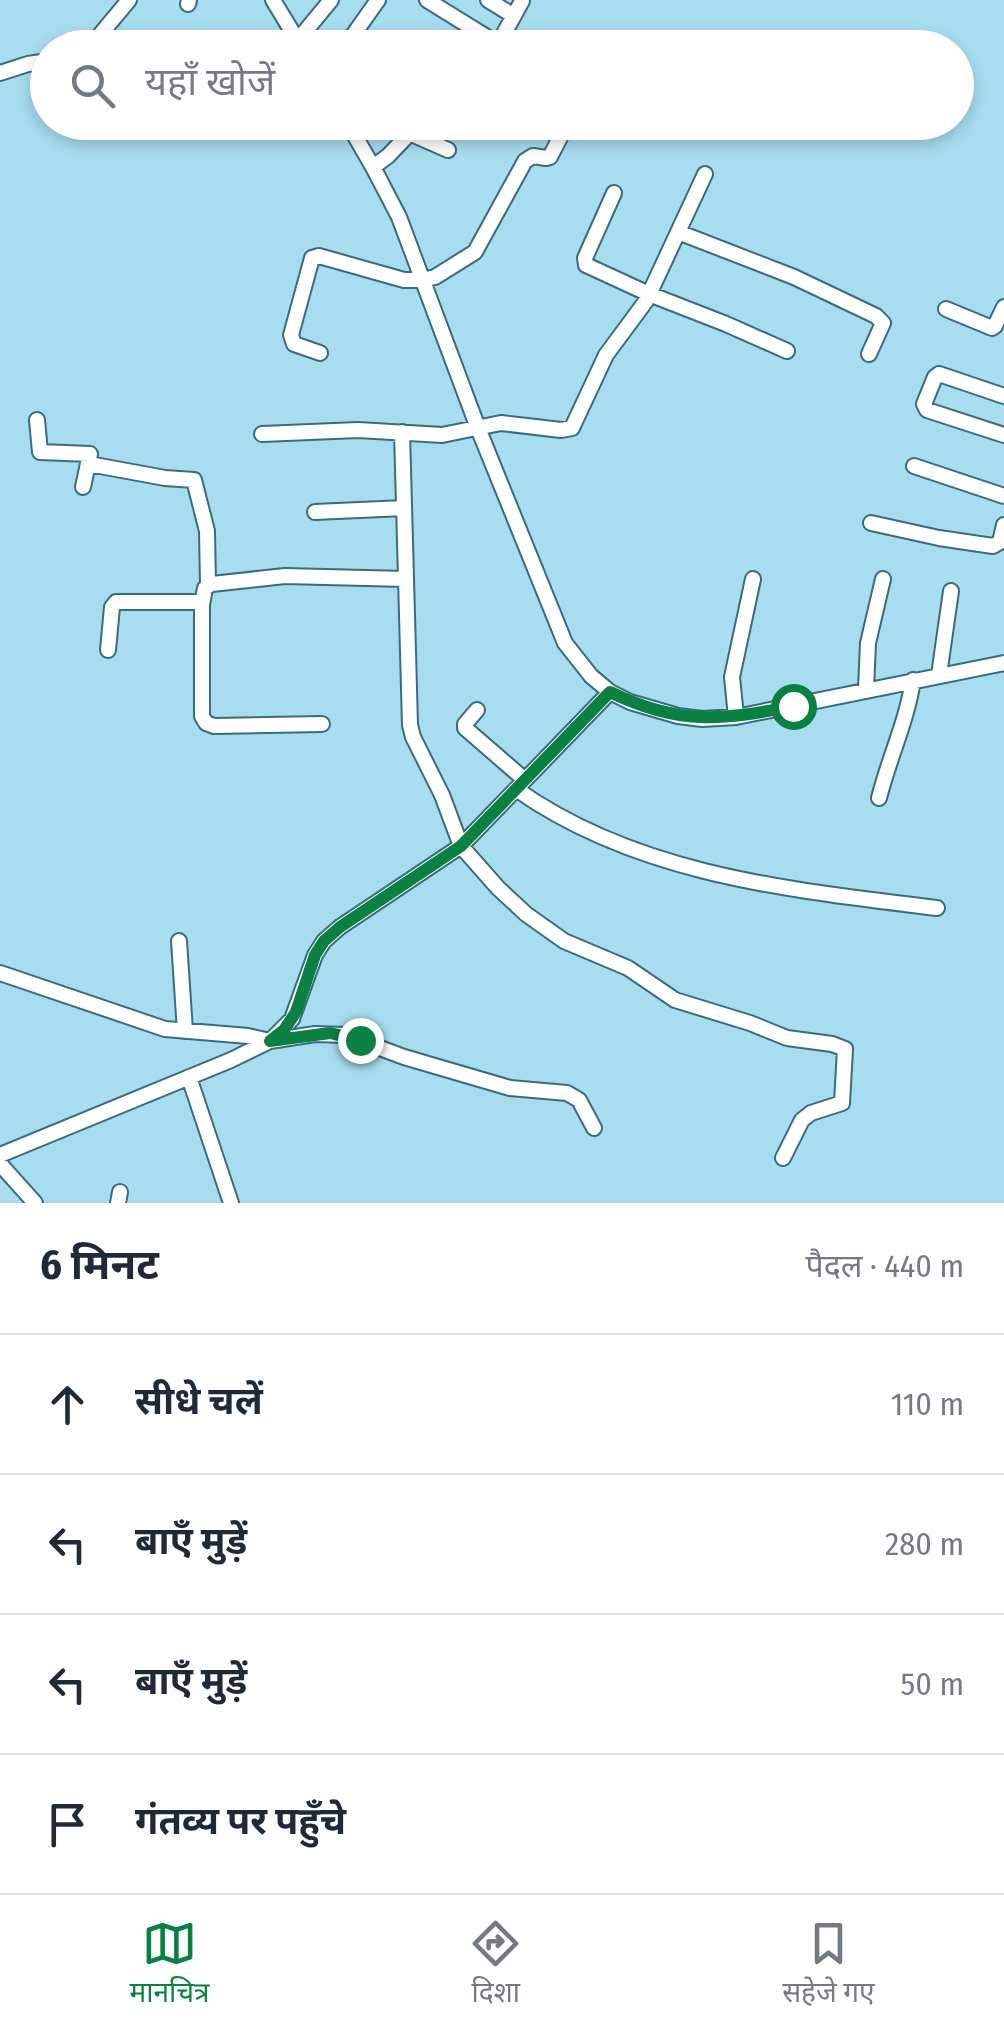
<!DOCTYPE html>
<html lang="hi">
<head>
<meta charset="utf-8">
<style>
  body { margin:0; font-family:"Fira Sans Condensed","Noto Sans Devanagari",sans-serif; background:#f2f2f3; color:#1f2937 }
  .stop { position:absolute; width:30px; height:30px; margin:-22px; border:8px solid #0b8043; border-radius:50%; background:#fff }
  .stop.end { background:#0b8043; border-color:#fff; box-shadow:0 2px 10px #0008 }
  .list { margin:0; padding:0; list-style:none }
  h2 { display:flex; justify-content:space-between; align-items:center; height:130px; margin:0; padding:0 40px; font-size:42px }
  h2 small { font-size:32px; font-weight:400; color:#747a83 }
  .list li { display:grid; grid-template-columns:65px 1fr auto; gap:30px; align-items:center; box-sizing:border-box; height:140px; padding:0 40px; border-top:2px solid #e0e1e3 }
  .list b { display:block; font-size:38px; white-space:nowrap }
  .list em { font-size:32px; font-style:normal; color:#747a83 }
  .icon { flex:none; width:55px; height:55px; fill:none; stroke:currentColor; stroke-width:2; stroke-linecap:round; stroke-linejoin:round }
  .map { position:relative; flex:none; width:1004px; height:1203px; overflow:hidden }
  .search { position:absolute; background:#fff; box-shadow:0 5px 15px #0003; left:30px; right:30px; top:30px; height:110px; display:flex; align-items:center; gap:25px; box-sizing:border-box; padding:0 35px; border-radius:55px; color:#747a83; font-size:38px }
  .sheet { height:690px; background:#fff }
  nav { display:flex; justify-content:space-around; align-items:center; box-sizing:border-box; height:140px; border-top:2px solid #e0e1e3; background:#fff; font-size:28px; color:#747a83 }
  nav a { display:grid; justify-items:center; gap:5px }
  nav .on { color:#0b8043 }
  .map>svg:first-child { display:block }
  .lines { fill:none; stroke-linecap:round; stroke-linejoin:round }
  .minor-casing { stroke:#396c7c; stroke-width:18 }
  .minor { stroke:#fff; stroke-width:14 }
  .route { stroke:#0b8043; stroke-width:12 }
</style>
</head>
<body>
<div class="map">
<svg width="1004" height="1203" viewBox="0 0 1004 1203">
  <rect width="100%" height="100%" fill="#a8ddf0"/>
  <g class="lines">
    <g class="minor-casing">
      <path id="minor" d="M273,0L302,48
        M427,0L498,44
        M488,0L514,16
        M188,4L189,0
        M298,40L331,0
        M89,48L129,0
        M344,48L378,0
        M496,48L522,1
        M0,73L28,64L48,61
        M347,122L374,169L399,217L478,428L565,643L591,676L610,692L630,702L678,716L702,719L736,717L1004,663
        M373,167L388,156L408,135H414L448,150
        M614,193L585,258L586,265L649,294L726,324L787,351
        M678,232L794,277L876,316L883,323L869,354
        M946,309L992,328L995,326L1004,307
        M320,353L294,344L291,335L312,258L319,256L404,280H422L435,277L475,252L525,161L533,156L546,158L550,157L568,122
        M1004,396L939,374L935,377L924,404L927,410L1004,435
        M37,420L40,452L90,454L83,487
        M402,432L410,725L413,737L442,795L461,846L498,888L526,914L564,941L628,968L675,1000L750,1023L787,1038L832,1044L845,1049L842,1103L811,1113L802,1120L783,1158
        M262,434L358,430L442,435L501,423L561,430L572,428L606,355L646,301L705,174
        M89,464L165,478L194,480L207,531L208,585
        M914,466L1004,496
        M315,512L404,508
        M871,523L939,538L993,546L1000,542L1004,525
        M108,650L112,607L116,602H202
        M939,675L951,591
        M866,689L868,643L883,579
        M477,710L465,724V728L525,780
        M736,717L732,677L753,579
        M322,724L214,726L206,723L202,716V605L205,588L212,584L285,576L406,579
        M516,789C639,876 792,890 937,908
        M879,798C889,758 907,721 913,680
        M179,941L185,1031
        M0,973L165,1029L248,1036L270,1041L315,1034L345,1035L404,1057L510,1088L567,1093L579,1100L594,1128
        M189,1077L231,1203
        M0,1155L231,1060L270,1041L292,1019L315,955L324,941L340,927L461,846L610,692
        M0,1164L35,1203
        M118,1203L120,1192"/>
    </g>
    <use href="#minor" class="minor"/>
  </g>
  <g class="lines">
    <path class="route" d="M360,1040L330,1033L270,1041L284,1030L296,1012L315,955L324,941L340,927L461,846L610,692C678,725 721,721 793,706"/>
  </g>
</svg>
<div class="stop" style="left:793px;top:706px"></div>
<div class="stop end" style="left:360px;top:1040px"></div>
<div class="search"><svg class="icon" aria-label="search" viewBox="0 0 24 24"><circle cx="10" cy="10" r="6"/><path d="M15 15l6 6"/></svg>यहाँ खोजें</div>
</div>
<section class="sheet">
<h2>6 मिनट<small>पैदल · 440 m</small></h2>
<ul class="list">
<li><svg class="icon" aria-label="ahead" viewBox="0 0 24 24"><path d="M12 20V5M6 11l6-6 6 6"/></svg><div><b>सीधे चलें</b></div><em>110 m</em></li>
<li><svg class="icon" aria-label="left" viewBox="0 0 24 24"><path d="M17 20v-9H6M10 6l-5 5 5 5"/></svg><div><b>बाएँ मुड़ें</b></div><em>280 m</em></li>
<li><svg class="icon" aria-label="left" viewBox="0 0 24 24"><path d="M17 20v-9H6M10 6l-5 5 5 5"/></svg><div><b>बाएँ मुड़ें</b></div><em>50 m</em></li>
<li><svg class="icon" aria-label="arrive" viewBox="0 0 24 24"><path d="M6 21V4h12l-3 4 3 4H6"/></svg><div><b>गंतव्य पर पहुँचे</b></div></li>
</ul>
</section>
<nav>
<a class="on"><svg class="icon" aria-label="map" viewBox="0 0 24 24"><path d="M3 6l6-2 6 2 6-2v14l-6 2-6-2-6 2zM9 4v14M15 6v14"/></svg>मानचित्र</a>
<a><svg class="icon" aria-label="directions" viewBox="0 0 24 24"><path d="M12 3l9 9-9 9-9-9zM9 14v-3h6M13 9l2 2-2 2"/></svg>दिशा</a>
<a><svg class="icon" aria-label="saved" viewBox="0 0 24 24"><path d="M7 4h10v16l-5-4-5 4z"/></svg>सहेजे गए</a>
</nav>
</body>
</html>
